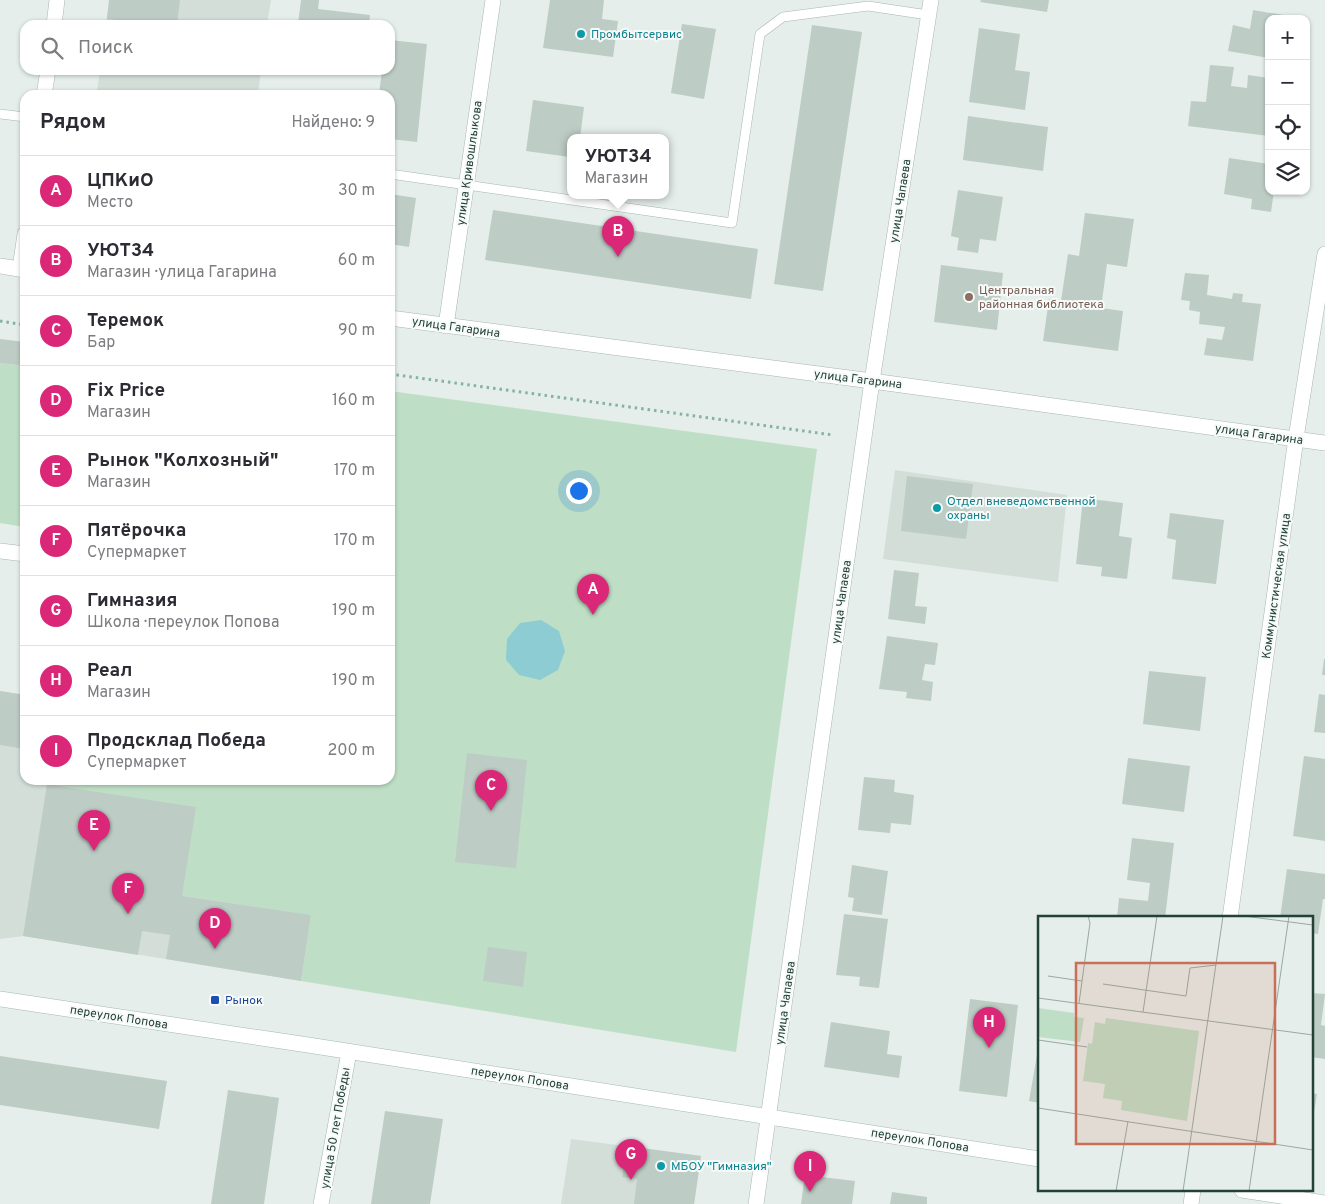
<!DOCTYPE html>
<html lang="ru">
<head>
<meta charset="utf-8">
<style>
  body { margin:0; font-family:Overpass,sans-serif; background:#f2f2f3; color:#2b2b33 }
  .controls { position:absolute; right:15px; top:15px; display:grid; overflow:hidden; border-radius:10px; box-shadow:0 1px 4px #0004 }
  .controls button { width:45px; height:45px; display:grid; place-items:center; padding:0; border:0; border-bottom:1px solid #e1e1e2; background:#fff; color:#2b2b33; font:25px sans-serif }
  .you { position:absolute; left:578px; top:490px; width:18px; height:18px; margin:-12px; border:4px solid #fff; border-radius:50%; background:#1a73e8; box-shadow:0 0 0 8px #1a73e833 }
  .badge { display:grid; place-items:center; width:32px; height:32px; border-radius:50%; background:#db2777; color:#fff; font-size:16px; font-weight:700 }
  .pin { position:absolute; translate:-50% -41px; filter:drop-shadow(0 1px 2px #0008) }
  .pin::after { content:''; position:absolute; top:26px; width:18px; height:15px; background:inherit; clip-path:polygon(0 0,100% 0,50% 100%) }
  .popup { position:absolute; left:567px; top:134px; width:102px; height:65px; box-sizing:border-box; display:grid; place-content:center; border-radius:10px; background:#fff; filter:drop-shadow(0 1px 4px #0005); font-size:16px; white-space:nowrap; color:#7c7c81 }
  .popup b { font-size:19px; color:#2b2b33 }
  .popup::after { content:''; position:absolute; left:50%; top:100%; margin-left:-10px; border:10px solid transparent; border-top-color:#fff }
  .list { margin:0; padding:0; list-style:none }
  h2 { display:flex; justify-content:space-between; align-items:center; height:65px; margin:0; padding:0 20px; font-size:21px }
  h2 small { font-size:16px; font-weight:400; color:#7c7c81 }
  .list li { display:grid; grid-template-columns:32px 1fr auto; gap:15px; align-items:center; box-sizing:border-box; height:70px; padding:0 20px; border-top:1px solid #e1e1e2 }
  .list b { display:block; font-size:19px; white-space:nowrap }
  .list p { margin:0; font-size:16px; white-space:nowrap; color:#7c7c81 }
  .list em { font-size:16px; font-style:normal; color:#7c7c81 }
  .icon { flex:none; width:28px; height:28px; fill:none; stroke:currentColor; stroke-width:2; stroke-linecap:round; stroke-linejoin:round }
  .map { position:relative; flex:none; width:1325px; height:1204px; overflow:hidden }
  .search { position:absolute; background:#fff; box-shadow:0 1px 4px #0004; left:20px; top:20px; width:375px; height:55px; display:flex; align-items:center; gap:12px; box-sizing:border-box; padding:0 18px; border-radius:15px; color:#7c7c81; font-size:19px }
  .panel { position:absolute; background:#fff; box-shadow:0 1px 4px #0004; left:20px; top:90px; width:375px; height:695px; border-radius:15px }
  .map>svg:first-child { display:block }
  .built { fill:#d3ded9 }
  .green { fill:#bedfc5 }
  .water { fill:#8eccd3 }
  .building { fill:#bdccc5 }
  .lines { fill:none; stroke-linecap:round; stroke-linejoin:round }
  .service-casing { stroke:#a7b7b1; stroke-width:10 }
  .minor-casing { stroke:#a7b7b1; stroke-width:16 }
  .tertiary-casing { stroke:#a7b7b1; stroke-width:16 }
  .secondary-casing { stroke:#a3bab1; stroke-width:16 }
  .path { stroke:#86b2a1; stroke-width:3; stroke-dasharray:2.5 4; stroke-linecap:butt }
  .service { stroke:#fff; stroke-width:9 }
  .minor { stroke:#fff; stroke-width:15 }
  .tertiary { stroke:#fff; stroke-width:15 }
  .secondary { stroke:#fff; stroke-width:15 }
  .culture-dot { fill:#0f9aa8; stroke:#f6faf8; stroke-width:2 }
  .education-dot { fill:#8d6e63; stroke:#f6faf8; stroke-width:2 }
  .transit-dot { fill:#1a4fb4; stroke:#f6faf8; stroke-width:2 }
  .labels { text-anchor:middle; stroke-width:4; stroke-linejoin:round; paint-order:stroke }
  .culture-label { font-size:12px; fill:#0d838f; stroke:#f6faf8; text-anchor:start }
  .street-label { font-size:12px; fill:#244137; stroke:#f6faf8 }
  .education-label { font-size:12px; fill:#785e54; stroke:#f6faf8; text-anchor:start }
  .transit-label { font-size:12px; fill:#164399; stroke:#f6faf8; text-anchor:start }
  .inset-road { fill:none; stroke:#98a9a2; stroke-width:1 }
  .view { fill:#c96f57; fill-opacity:0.15; stroke:#c96f57; stroke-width:2.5 }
  .inset-edge { fill:none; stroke:#244137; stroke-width:2.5 }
</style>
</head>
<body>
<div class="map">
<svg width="1325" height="1204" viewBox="0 0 1325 1204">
  <rect width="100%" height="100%" fill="#e5eeea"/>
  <path class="built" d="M109,0H271L267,25H106Z
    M100,70H261L258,95H123L97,91Z
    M895,470L1067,495L1058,582L883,559Z
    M0,691L25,695V780H47V784L196,807L311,915L301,981L24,936L0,939Z
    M571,1139L701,1156L694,1204H561Z"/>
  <path class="green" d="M0,363L25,366V527L0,523Z
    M390,391L817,449L736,1052L301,981L311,915L182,896L195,807L47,784V780H390Z"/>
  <path class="water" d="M541,620L559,631L565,651L558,670L540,680L519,675L506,660L507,639L520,623Z"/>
  <path class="building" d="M109,0H180L177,25H162L107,19Z
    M301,0H319L318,9L370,15L369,25H307L298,24Z
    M550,0H604L602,19L618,21L613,57L543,48Z
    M981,0H1049L1047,12L980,2Z
    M1253,10L1301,18V19H1269V58L1228,51L1233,25L1250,29Z
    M682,24L716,29L704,99L671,93Z
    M812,25L862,32L823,291L774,284Z
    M979,28L1020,34L1015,70L1030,72L1025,110L969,102Z
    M390,40L427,44L417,142L390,139V95H379L382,70H390Z
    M1210,65L1234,67L1231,86L1247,88L1248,75L1269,78V136L1188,126L1191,101L1206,102Z
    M533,100L584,107L580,138H570V157L526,151Z
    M968,116L1048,127L1043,171L963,160Z
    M1229,158L1269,164V191H1274L1271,212L1251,209L1252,199L1224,194Z
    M958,190L1003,197L996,241L980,239L978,253L957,250L959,238L951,236Z
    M390,194L416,198L409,247L390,244Z
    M493,210L758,249L751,299L485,260Z
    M1085,213L1134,219L1127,267L1107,264L1101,308L1123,311L1118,351L1043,341L1049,299L1061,301L1068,254L1079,256Z
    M941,265L1003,273L997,330L934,322Z
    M1185,273L1209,275L1207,295L1232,299L1233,293L1243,294L1242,302L1261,304L1253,361L1204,355L1207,338L1222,340L1225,327L1199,324L1200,312L1189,310L1190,301L1181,300Z
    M0,339L25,342V366L0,363Z
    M907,476L973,484L966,539L901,531Z
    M1083,498L1123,503L1119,536L1132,538L1127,579L1101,576L1102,567L1076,564Z
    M1170,513L1224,520L1216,584L1172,579L1176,540L1167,538Z
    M894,570L919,573L915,606L927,607L925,624L888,619Z
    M887,636L938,643L935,665L925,664L922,680L933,682L931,701L906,698L907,692L879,689Z
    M1324,659H1325V675H1322Z
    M1149,671L1206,677L1200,731L1143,724Z
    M0,691L25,695V749L0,745Z
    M1319,694L1325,695V733L1314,732Z
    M467,753L527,760L516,868L455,862Z
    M1304,756L1325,759V841L1293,836Z
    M1128,758L1190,766L1184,812L1122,804Z
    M864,777L895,780L894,792L914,795L911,825L891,823L890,833L858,830Z
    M47,784L196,807L182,896L311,915L301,981L166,959L170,935L142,931L138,955L23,936Z
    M1132,838L1174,843L1165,918H1117L1119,898L1148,901L1150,883L1127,880Z
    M852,865L888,871L882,915L852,911L854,898L848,897Z
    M1287,869L1325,874V899H1323L1318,934L1311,933V918H1280Z
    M844,914L888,919L879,988L859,986L860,977L836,975Z
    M488,947L527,952L523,987L483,981Z
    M1311,993L1325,994L1321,1025L1325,1026V1059L1311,1057Z
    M970,999L1018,1005L1007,1097L959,1091Z
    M831,1022L890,1031L887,1054L902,1056L899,1078L824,1067Z
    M1038,1049H1039V1103L1029,1101Z
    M0,1056L167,1081L159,1129L0,1105Z
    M228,1090L279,1098L264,1204H211Z
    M1311,1093L1317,1094L1313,1119H1311Z
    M385,1111L443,1119L430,1204H371Z
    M627,1146L701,1156L694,1204H634L637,1179L622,1177Z
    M805,1175L855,1181L852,1204H801Z
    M892,1192L927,1197V1204H890Z"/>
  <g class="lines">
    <g class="service-casing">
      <path id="service" d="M0,114L25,117
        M390,174L732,223L760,34L783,17L868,6L928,15"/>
    </g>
    <g class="minor-casing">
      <path id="minor" d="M54,25L57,0
        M44,95L48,70
        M20,269L25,234
        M446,326L493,0
        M0,551L25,554
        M1230,918L1296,438L1325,254
        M756,1204L872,381L931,0
        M1191,1204L1193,1190"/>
    </g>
    <g class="tertiary-casing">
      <path id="tertiary" d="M0,266L25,270
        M390,318L872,381L1325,443
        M321,1204L349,1052"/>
    </g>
    <g class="secondary-casing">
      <path id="secondary" d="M0,999L308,1045L1039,1159
        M1242,1190L1325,1203"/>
    </g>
    <path class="path" d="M0,321L25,325
      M390,374L833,435"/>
    <use href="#service" class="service"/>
    <use href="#minor" class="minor"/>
    <use href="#tertiary" class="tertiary"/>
    <use href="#secondary" class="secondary"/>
  </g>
  <g class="culture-dot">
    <circle cx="581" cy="34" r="5"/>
    <circle cx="937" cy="508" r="5"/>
    <circle cx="661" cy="1166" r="5"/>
  </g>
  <circle class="education-dot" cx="969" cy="297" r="5"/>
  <rect class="transit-dot" x="210" y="995" width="10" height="10" rx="2.5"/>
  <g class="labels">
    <g class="culture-label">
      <text x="591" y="38">Промбытсервис</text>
      <text x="947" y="505">Отдел вневедомственной<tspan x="947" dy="14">охраны</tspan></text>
      <text x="671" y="1170">МБОУ "Гимназия"</text>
    </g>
    <g class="street-label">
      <text transform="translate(469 163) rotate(-82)" y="4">улица Кривошлыкова</text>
      <text transform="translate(900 201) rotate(-81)" y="4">улица Чапаева</text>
      <text transform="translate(456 327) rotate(8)" y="4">улица Гагарина</text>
      <text transform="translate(858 379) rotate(7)" y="4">улица Гагарина</text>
      <text transform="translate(1259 434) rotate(8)" y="4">улица Гагарина</text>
      <text transform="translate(1276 586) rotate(-82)" y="4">Коммунистическая улица</text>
      <text transform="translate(841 602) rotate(-82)" y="4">улица Чапаева</text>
      <text transform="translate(785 1003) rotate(-82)" y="4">улица Чапаева</text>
      <text transform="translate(119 1017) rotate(9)" y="4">переулок Попова</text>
      <text transform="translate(520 1078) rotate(9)" y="4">переулок Попова</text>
      <text transform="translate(335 1128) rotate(-80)" y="4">улица 50 лет Победы</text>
      <text transform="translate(920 1140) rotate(9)" y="4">переулок Попова</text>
    </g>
    <g class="education-label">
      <text x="979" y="294">Центральная<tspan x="979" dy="14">районная библиотека</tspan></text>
    </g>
    <g class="transit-label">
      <text x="225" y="1004">Рынок</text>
    </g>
  </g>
  <g transform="translate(1038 916)">
    <rect width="275" height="275" fill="#e5eeea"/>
    <path d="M0,92L36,97V101L46,102L42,126L0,121ZM68,102L161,115L149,205L83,194L84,185L65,182L67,168L45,165L50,127L54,128L57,106L67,108Z" fill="#bedfc5"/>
    <path class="inset-road" d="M206,0L275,9M10,60L44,65M65,68L148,80L152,52L178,49M0,82L275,119M41,87L52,7L50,0M105,96L119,0M0,124L49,131M0,192L275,234M78,275L90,205M145,275L185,0M211,275L251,0"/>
    <path class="view" d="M38,47H237V228H38Z"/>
    <rect width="275" height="275" class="inset-edge"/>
  </g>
</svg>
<div class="controls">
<button>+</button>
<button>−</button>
<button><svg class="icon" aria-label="locate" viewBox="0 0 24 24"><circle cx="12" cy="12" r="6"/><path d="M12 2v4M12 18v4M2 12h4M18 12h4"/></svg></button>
<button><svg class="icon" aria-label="layers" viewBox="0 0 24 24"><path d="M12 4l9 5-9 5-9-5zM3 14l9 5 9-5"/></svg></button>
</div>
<div class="you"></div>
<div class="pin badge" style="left:593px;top:615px">A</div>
<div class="pin badge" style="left:618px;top:257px">B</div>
<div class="popup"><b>УЮТ34</b>Магазин</div>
<div class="pin badge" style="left:491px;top:811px">C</div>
<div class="pin badge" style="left:215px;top:949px">D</div>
<div class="pin badge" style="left:94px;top:851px">E</div>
<div class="pin badge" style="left:128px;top:914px">F</div>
<div class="pin badge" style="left:631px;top:1180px">G</div>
<div class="pin badge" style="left:989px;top:1048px">H</div>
<div class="pin badge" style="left:810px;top:1192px">I</div>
<div class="search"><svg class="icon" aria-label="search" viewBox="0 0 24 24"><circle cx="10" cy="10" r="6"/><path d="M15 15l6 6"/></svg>Поиск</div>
<section class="panel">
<h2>Рядом<small>Найдено: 9</small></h2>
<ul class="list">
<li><span class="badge">A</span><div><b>ЦПКиО</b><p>Место</p></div><em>30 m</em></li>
<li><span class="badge">B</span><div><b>УЮТ34</b><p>Магазин · улица Гагарина</p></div><em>60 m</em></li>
<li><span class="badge">C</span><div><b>Теремок</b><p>Бар</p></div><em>90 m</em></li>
<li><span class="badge">D</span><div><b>Fix Price</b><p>Магазин</p></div><em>160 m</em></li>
<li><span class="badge">E</span><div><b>Рынок &quot;Колхозный&quot;</b><p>Магазин</p></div><em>170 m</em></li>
<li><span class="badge">F</span><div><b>Пятёрочка</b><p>Супермаркет</p></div><em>170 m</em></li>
<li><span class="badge">G</span><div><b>Гимназия</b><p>Школа · переулок Попова</p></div><em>190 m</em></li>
<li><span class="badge">H</span><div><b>Реал</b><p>Магазин</p></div><em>190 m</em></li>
<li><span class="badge">I</span><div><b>Продсклад Победа</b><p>Супермаркет</p></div><em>200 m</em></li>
</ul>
</section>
</div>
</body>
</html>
